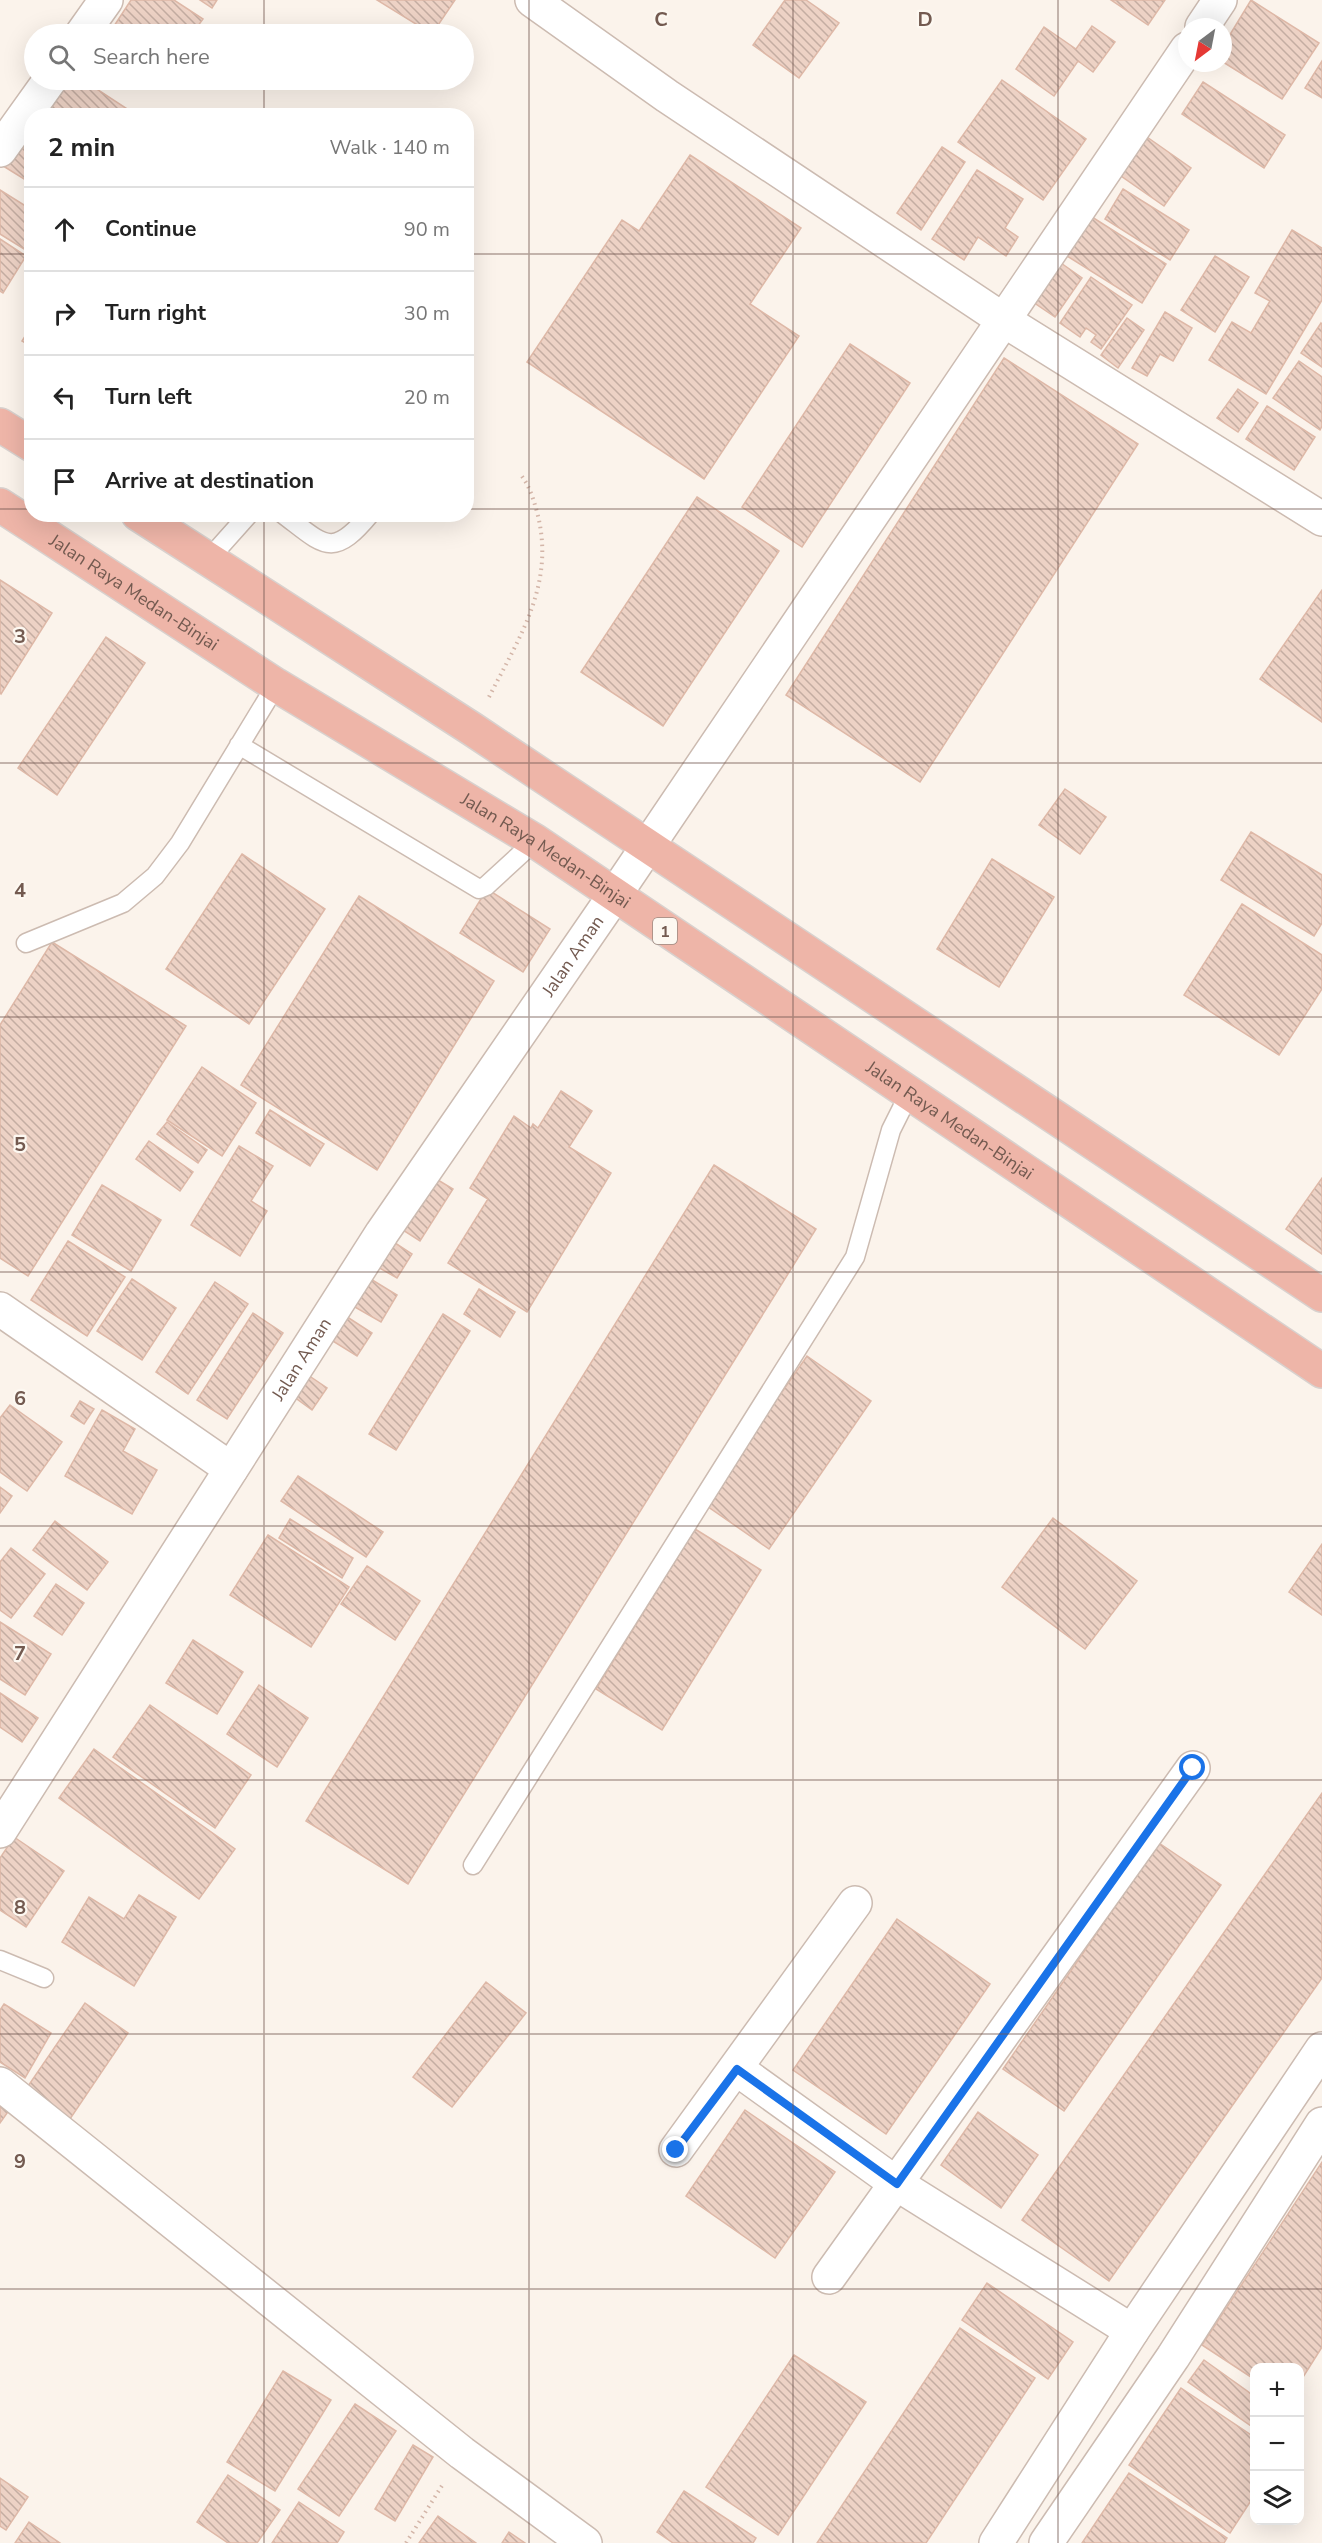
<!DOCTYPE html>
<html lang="en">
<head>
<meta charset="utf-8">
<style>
  body { margin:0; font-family:"Nunito Sans",sans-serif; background:#f2f2f2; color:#222 }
  .controls { position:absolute; right:18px; bottom:18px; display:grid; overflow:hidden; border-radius:12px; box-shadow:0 6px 24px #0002 }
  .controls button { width:54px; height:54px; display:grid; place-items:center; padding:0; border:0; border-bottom:2px solid #e0e0e0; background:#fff; color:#222; font:30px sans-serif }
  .compass { position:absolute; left:1178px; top:18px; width:54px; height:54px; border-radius:50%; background:#fff; box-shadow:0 6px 24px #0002; rotate:212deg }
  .stop { position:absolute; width:18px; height:18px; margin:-14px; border:4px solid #1a73e8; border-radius:50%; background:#fff }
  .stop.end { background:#1a73e8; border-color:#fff; box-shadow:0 2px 6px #0008 }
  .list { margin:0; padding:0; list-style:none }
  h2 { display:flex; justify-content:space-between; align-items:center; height:78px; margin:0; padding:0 24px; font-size:26px }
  h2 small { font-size:20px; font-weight:400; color:#767676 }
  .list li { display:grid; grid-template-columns:39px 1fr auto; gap:18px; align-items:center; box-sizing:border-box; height:84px; padding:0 24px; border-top:2px solid #e0e0e0 }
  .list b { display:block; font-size:22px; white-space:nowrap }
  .list em { font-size:20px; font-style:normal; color:#767676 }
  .icon { flex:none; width:33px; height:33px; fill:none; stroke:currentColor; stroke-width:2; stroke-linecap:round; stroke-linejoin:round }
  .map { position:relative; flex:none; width:1322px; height:2543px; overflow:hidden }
  .search { position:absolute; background:#fff; box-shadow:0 6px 24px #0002; left:24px; top:24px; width:450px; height:66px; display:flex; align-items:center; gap:15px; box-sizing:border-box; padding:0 21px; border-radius:33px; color:#767676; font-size:22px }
  .panel { position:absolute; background:#fff; box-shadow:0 6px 24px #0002; left:24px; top:108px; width:450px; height:414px; border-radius:24px }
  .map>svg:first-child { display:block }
  .building { fill:url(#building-back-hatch); stroke:#deb8a7; stroke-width:1.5 }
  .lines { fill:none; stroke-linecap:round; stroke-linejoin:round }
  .lane-casing { stroke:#ccbbb1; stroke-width:21 }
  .street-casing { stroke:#ccbbb1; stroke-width:36 }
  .highway-casing { stroke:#d8d1ce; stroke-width:36 }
  .path { stroke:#d3b5a8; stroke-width:4; stroke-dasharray:1.5 4.5; stroke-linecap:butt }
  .lane { stroke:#fff; stroke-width:18 }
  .street { stroke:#fff; stroke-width:33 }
  .highway { stroke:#eeb5a8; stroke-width:33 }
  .route { stroke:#1a73e8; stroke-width:8 }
  .grid { fill:none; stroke:#735a50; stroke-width:1.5; stroke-opacity:0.55 }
  .labels { text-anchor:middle; stroke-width:4.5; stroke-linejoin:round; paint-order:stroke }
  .shield { fill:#fdf8f1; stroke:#9c8980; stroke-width:1.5 }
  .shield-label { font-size:16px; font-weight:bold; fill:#735a50 }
  .street-label { font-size:18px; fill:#735a50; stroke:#fdf8f1 }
  .grid-label { font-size:20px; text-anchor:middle; font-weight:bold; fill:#735a50; stroke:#fdf8f1; stroke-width:4.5; stroke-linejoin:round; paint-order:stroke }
</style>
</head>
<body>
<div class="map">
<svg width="1322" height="2543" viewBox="0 0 1322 2543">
  <defs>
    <pattern id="building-back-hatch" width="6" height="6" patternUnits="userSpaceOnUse" patternTransform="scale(1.5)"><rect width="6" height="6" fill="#edd2c5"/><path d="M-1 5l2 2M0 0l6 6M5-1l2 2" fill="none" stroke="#c4ada2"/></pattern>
  </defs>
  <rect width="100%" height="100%" fill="#fbf3eb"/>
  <path class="building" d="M131,0H174L203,19L192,34H128L114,26Z
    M200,0H217L212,8Z
    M377,0H455L432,34Z
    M785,0H806L839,23L799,78L753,45Z
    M1111,0H1165L1148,25Z
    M1251,0L1319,43L1282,99L1223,62V46Z
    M1092,26L1115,42L1093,72L1078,61L1054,96L1016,69L1044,27L1076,49Z
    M1322,61V98L1305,88Z
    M59,80H83L138,116H44Z
    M1002,80L1086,139L1043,200L958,142Z
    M1203,82L1285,135L1264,168L1182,114Z
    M17,135L32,145V184L0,164Z
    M1147,137L1191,168L1164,206L1121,176Z
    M942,147L965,162L921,230L897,213Z
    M690,155L801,228L750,304L799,336L704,479L527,362L622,220L639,231Z
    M977,170L1023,199L1005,228L1018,237L1006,256L978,237L964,260L932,239Z
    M1123,189L1189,230L1170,260L1105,219Z
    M0,190L32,210V254L0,234Z
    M1092,217L1166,264L1142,303L1067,256Z
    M1292,230L1322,248V300L1266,394L1209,360L1232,322L1251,333L1270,301L1255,293Z
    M0,239L26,256L3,293L0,291Z
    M1215,256L1249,277L1215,332L1181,310Z
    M1061,263L1082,278L1055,317L1033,302Z
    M1091,277L1132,305L1101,349L1091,342L1096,335L1086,328L1080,337L1060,323Z
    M1165,312L1192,328L1173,361L1160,354L1147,376L1132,368Z
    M1127,318L1144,330L1118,368L1101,355Z
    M1321,323L1322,324V367L1301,353Z
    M32,325V347L22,341Z
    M850,344L910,383L802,547L742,507Z
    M1004,358L1138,444L920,782L786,695Z
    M1299,361L1322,377V426L1320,430L1273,398Z
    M1238,389L1258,403L1238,432L1217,418Z
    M1267,406L1315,437L1294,470L1246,439Z
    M697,497L779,551L663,726L581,672Z
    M0,580L52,613L1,694L0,693Z
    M1322,590V722L1260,679Z
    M106,637L145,663L57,795L18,768Z
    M1065,789L1106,817L1080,854L1039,825Z
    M1251,832L1322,875V923L1314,936L1221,880Z
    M242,854L325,909L249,1024L166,969Z
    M992,859L1054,897L999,987L937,949Z
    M487,889L550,929L523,972L460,933Z
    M359,896L494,981L377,1170L241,1085Z
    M1242,904L1322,955V989L1279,1055L1184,995Z
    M52,942L186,1026L28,1276L0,1258V1025Z
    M202,1067L256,1103L222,1156L167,1120Z
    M561,1091L592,1111L569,1147L611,1173L527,1312L448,1263L488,1199L470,1188L514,1116L531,1128L533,1124L538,1128Z
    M270,1110L324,1144L310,1166L256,1133Z
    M167,1122L207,1150L198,1163L157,1134Z
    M149,1141L193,1172L180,1191L136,1159Z
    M239,1146L273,1166L251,1201L267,1211L240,1256L191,1225Z
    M714,1165L816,1229L408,1884L306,1821Z
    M428,1174L453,1189L420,1241L395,1225Z
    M1322,1178V1254L1286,1229Z
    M102,1185L161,1220L131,1271L72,1235Z
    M68,1241L125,1277L87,1336L31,1300Z
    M392,1241L412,1254L397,1278L376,1266Z
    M369,1278L397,1295L381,1322L353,1306Z
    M132,1279L176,1308L142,1360L97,1331Z
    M215,1282L248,1304L188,1394L156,1372Z
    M479,1289L515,1312L500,1337L464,1314Z
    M338,1311L372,1333L357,1356L323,1335Z
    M253,1313L283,1333L227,1419L197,1400Z
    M443,1314L470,1331L396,1450L369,1434Z
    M807,1356L871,1401L769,1549L704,1504Z
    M305,1373L327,1388L312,1410L290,1394Z
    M80,1401L94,1409L84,1424L71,1416Z
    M10,1405L62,1442L27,1491L0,1472V1418Z
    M102,1410L135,1429L123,1451L157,1470L132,1514L65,1476Z
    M298,1476L383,1532L366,1557L281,1501Z
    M0,1487L12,1496L0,1513Z
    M1053,1518L1137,1581L1085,1649L1002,1587Z
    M290,1519L353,1558L342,1578L279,1538Z
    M55,1521L108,1562L87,1590L33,1550Z
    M695,1529L761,1570L662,1730L596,1689Z
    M268,1535L349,1587L311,1647L230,1595Z
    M1322,1544V1615L1289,1592Z
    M11,1548L45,1574L11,1618L0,1610V1562Z
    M367,1566L420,1601L395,1640L341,1604Z
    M56,1584L84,1603L62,1635L34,1616Z
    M0,1622L51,1654L25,1695L0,1679Z
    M193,1640L243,1672L217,1714L166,1683Z
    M259,1685L308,1718L277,1767L227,1734Z
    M0,1693L38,1718L22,1742L0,1727Z
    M150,1705L251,1775L215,1828L113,1757Z
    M94,1749L235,1849L199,1899L59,1798Z
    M1322,1793V1978L1109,2281L1022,2220Z
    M14,1837L64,1871L26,1927L0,1910V1858Z
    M1159,1843L1221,1885L1064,2111L1003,2069Z
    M139,1895L176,1917L134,1986L62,1942L89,1897L124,1919Z
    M897,1919L990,1984L886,2134L793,2070Z
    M486,1982L526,2013L452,2107L413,2077Z
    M85,2003L128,2033L70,2119L26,2089Z
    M4,2004L51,2033L25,2078L0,2062V2010Z
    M0,2102L10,2109L0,2123Z
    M745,2110L835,2172L775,2258L686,2196Z
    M978,2112L1038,2155L1001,2208L941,2165Z
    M1322,2162V2347L1300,2382V2368H1254V2379L1202,2345Z
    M987,2283L1073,2342L1048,2379L962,2320Z
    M960,2328L1035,2378L926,2543H817Z
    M794,2355L866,2402L778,2535L706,2487Z
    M1204,2360L1254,2396V2428L1188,2382Z
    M283,2371L331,2400L275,2491L227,2462Z
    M1181,2388L1254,2437V2496L1230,2533L1129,2465Z
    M355,2404L396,2431L339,2516L298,2489Z
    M413,2445L433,2457L395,2521L375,2509Z
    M1129,2473L1227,2538L1224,2543H1082Z
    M228,2475L280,2510L257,2543H228L197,2522Z
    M0,2478L28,2497L6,2530L0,2526Z
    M684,2491L756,2538L753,2543H673L657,2532Z
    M299,2502L344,2532L337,2543H272Z
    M438,2516L476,2543H419Z
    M29,2522L60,2543H15Z
    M509,2532L525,2543H502Z"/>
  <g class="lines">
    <g class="lane-casing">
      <path id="lane" d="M283,514C324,545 332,560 370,514
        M208,560L249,514
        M239,745L479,889L486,886L535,841
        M26,943L123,903L155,876L180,843L276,685
        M473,1865L855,1257L891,1130L909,1094
        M0,1960L44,1978"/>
    </g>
    <g class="street-casing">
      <g id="street">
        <path d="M532,0L667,96L1005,321L1322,519"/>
        <path d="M1202,27L1220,0"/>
        <path d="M82,34L106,0"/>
        <path d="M0,150L50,80"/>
        <path d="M0,1309L231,1469"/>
        <path id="s1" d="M0,1831L382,1233L614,896L1187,49"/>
        <path d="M737,2069L897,2184L1132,2331"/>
        <path d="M0,2084L462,2453L585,2543"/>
        <path d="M676,2150L855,1903"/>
        <path d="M829,2277L1193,1768"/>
        <path d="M996,2543L1132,2331L1322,2049"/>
        <path d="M1046,2543L1173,2357L1322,2124"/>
      </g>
    </g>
    <g class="highway-casing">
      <g id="highway">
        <path d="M0,425L32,445"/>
        <path id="s2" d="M0,505L276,685L535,841L1322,1371"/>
        <path d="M138,514L472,729L1322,1295"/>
      </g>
    </g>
    <path class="path" d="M489,697C520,636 556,583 537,512C533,498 530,487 521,475
      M406,2543L443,2484"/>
    <use href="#lane" class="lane"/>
    <use href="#street" class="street"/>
    <use href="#highway" class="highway"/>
  </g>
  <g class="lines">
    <path class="route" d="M676,2150L737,2069L897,2184L1193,1768"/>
  </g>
  <path class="grid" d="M264,0V34M529,0V2543M793,0V2543M1058,0V2543M264,80V116M0,254H32M466,254H1322M0,509H32M466,509H1322M264,514V2543M0,763H1322M0,1017H1322M0,1272H1322M0,1526H1322M0,1780H1322M0,2034H1322M0,2289H1322"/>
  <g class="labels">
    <rect class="shield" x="653" y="918" width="24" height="26" rx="4.5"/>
    <g class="shield-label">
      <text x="665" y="937">1</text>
    </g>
    <g class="street-label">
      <text dy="6" stroke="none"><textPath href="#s2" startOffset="160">Jalan Raya Medan-Binjai</textPath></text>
      <text dy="6" stroke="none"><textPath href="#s2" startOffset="646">Jalan Raya Medan-Binjai</textPath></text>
      <text dy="6" stroke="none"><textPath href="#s1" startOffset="1046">Jalan Aman</textPath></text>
      <text dy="6" stroke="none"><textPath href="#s2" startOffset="1132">Jalan Raya Medan-Binjai</textPath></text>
      <text dy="6" stroke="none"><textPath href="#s1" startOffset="560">Jalan Aman</textPath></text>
    </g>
  </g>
  <g class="grid-label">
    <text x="661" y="26">C</text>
    <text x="925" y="26">D</text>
    <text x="20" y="643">3</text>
    <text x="20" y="897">4</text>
    <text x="20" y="1151">5</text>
    <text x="20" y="1405">6</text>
    <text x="20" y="1660">7</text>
    <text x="20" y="1914">8</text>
    <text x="20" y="2168">9</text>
  </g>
</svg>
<div class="controls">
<button>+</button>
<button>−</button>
<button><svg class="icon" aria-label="layers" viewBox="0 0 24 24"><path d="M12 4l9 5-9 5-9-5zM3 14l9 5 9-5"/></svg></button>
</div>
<svg class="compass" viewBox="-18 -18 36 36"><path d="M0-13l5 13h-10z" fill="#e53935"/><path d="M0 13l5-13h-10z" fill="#767676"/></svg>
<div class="stop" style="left:1193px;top:1768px"></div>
<div class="stop end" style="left:676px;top:2150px"></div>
<div class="search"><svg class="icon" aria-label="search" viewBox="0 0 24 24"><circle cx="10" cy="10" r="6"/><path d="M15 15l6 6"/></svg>Search here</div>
<section class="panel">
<h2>2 min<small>Walk · 140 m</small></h2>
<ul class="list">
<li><svg class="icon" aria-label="ahead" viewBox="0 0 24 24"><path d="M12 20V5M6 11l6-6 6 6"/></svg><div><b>Continue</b></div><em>90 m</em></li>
<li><svg class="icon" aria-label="right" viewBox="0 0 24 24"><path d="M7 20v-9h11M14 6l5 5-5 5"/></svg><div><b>Turn right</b></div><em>30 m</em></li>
<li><svg class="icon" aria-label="left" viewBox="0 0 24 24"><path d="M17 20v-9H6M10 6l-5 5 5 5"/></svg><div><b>Turn left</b></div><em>20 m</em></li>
<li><svg class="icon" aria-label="arrive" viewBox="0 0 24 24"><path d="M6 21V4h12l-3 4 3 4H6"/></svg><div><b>Arrive at destination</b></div></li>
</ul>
</section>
</div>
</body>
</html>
